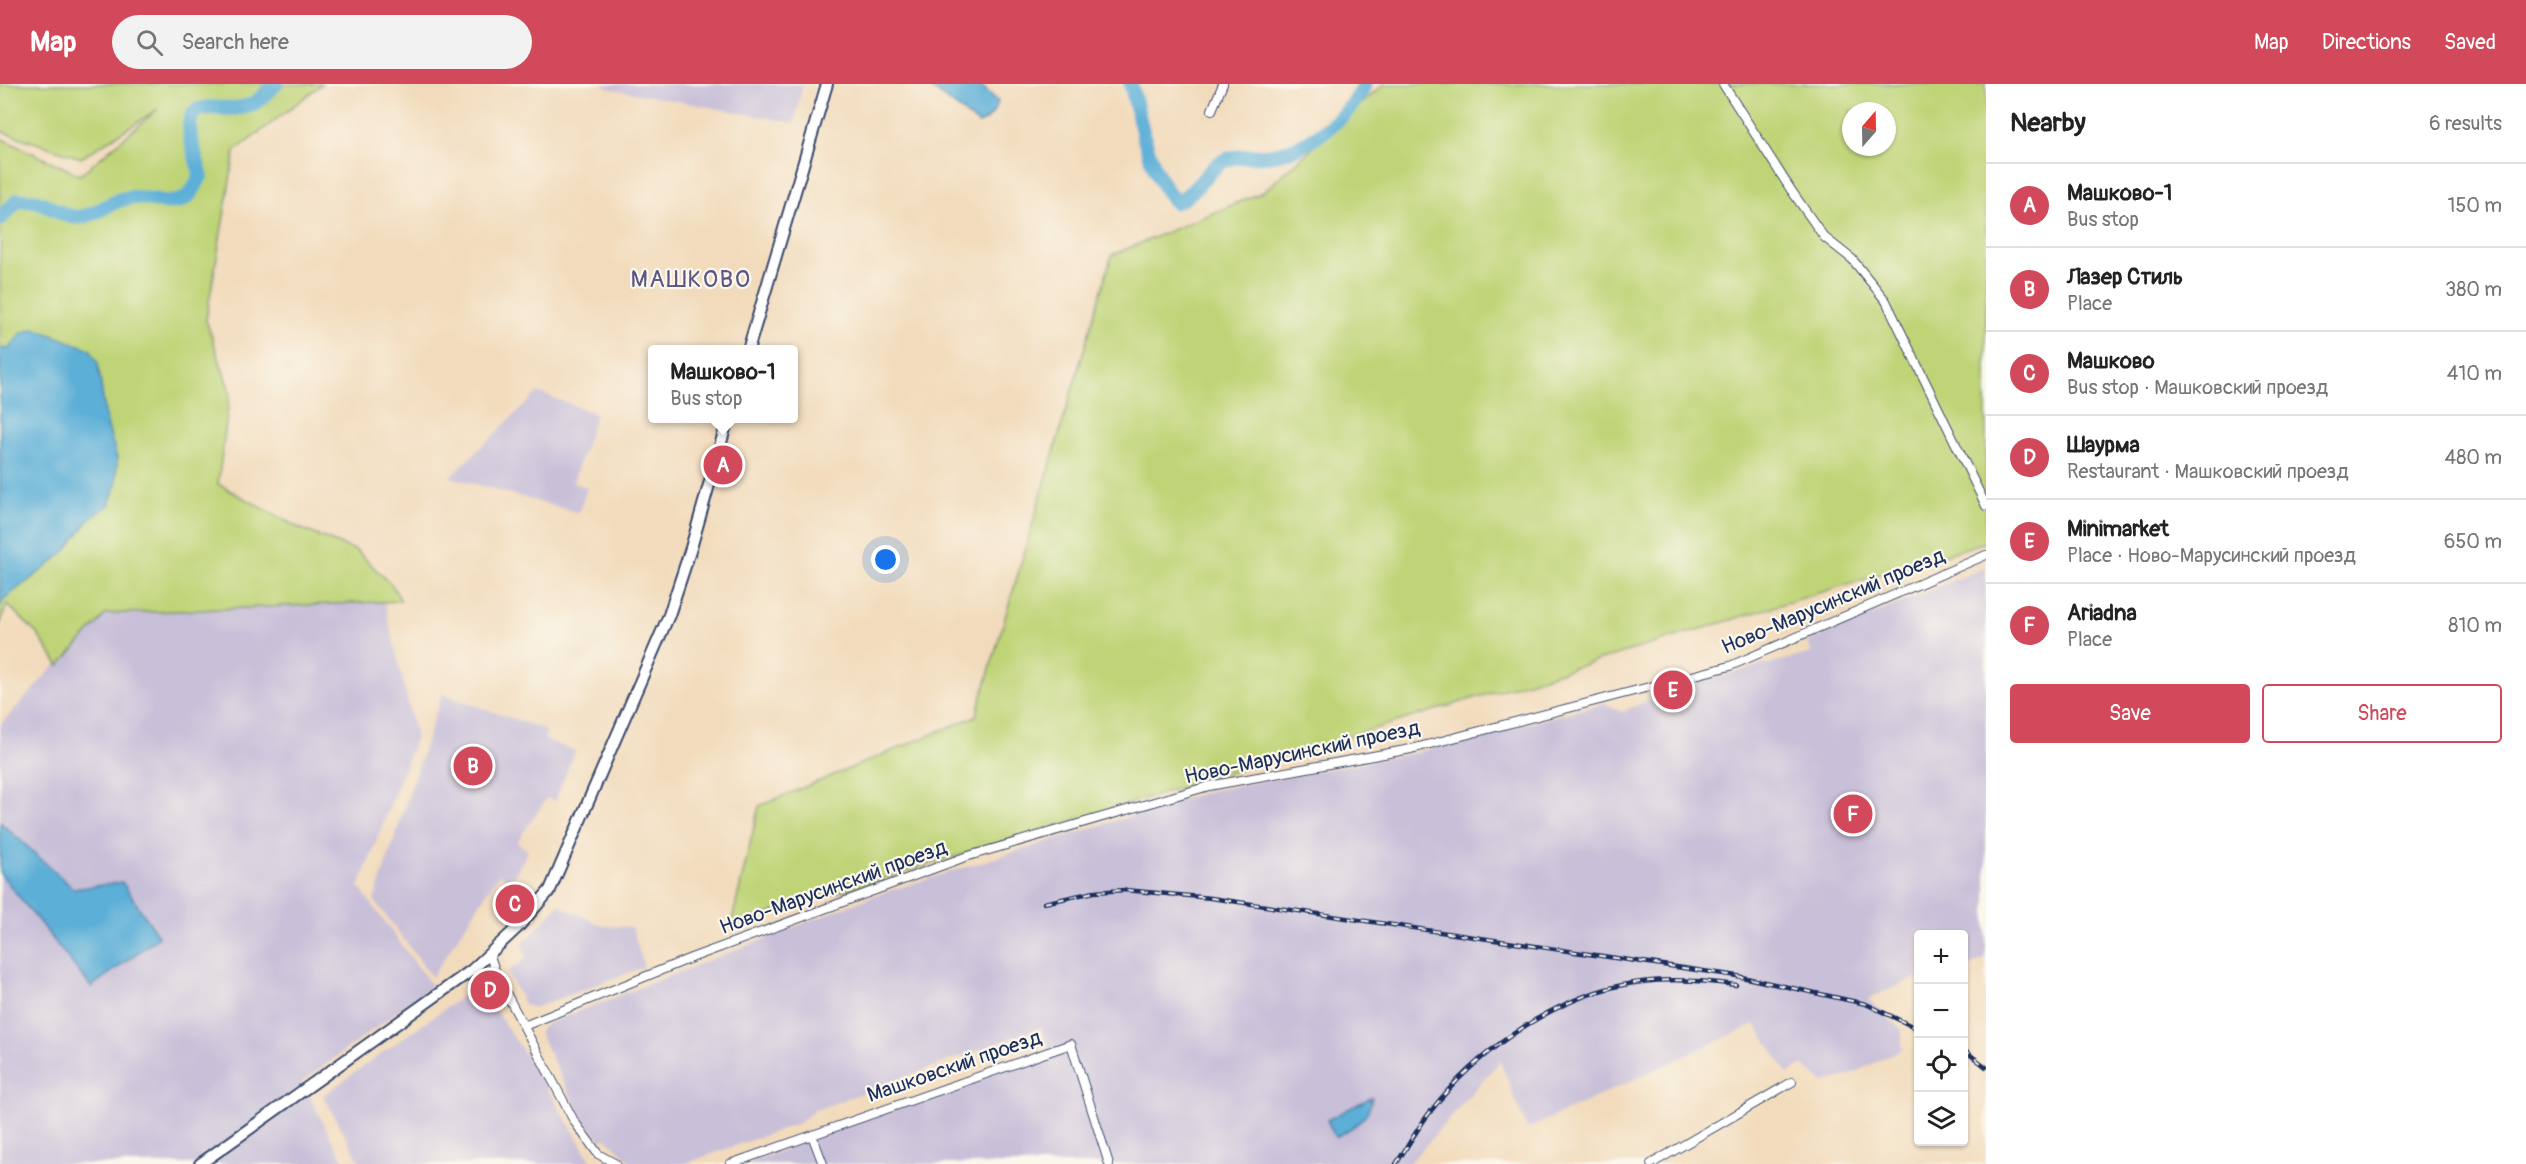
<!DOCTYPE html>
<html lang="en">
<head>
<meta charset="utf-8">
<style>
  body { margin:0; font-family:Pangolin,sans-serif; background:#f2f2f2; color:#222 }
  .controls { position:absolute; right:18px; bottom:18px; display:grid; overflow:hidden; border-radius:6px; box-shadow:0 2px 4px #0004 }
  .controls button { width:54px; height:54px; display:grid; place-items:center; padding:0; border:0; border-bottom:2px solid #e0e0e0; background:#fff; color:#222; font:30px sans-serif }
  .compass { position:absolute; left:1842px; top:18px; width:54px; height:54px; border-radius:50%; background:#fff; box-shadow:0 2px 4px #0004; rotate:20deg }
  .you { position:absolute; left:886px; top:476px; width:21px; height:21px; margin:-15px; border:4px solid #fff; border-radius:50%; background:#1a73e8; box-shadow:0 0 0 9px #1a73e833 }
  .badge { display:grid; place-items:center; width:39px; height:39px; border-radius:50%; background:#d1495b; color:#fff; font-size:20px; font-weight:700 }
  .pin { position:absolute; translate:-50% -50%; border:3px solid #fff; box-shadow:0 2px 6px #0006 }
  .popup { position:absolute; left:648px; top:261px; width:150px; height:78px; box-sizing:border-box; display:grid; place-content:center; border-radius:6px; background:#fff; filter:drop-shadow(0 2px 4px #0005); font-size:20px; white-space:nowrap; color:#767676 }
  .popup b { font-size:22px; color:#222 }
  .popup::after { content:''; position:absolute; left:50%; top:100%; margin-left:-12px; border:12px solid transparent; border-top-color:#fff }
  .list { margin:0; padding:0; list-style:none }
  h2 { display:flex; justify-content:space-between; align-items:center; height:78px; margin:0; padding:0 24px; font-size:26px }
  h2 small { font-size:20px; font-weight:400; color:#767676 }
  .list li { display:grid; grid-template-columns:39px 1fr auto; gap:18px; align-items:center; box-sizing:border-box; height:84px; padding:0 24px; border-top:2px solid #e0e0e0 }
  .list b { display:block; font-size:22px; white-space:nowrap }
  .list p { margin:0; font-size:20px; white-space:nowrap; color:#767676 }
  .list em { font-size:20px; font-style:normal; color:#767676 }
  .actions { display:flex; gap:12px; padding:18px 24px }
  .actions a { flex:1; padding:14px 0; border:2px solid #d1495b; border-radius:6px; text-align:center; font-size:21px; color:#d1495b }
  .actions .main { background:#d1495b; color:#fff }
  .icon { flex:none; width:33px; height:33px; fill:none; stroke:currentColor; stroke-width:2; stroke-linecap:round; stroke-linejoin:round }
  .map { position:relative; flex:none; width:1986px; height:1080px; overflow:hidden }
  header { display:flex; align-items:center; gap:36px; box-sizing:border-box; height:84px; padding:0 30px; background:#d1495b; color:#fff }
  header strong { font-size:28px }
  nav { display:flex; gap:33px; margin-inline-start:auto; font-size:21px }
  .search { width:420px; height:54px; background:#f2f2f2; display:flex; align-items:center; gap:15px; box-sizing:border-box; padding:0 21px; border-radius:33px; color:#767676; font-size:22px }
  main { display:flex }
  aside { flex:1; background:#fff }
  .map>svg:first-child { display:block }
  .industrial { fill:#c8bfd8 }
  .green { fill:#bfd477; stroke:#6d826a; stroke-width:1.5; fill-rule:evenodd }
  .water { fill:#5bafd7; stroke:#3b6f9a; stroke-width:1.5 }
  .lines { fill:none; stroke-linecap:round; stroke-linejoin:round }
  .river { stroke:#5bafd7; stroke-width:15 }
  .street-casing { stroke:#3b496c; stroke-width:10 }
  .secondary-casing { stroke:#3b496c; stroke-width:14 }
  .street { stroke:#fff; stroke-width:8 }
  .secondary { stroke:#fff; stroke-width:10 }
  .rail-casing { stroke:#1b2f5e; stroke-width:4.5 }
  .rail { stroke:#fbf7ec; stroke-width:2; stroke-dasharray:7; stroke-linecap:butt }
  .labels { text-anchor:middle; stroke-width:4.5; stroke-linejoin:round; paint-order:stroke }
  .street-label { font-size:21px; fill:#1b2f5e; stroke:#fbf7ec }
  .quarter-label { font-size:24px; letter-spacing:1.5px; fill:#5b5684; stroke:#fbf7ec }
</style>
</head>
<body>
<header>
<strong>Map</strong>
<div class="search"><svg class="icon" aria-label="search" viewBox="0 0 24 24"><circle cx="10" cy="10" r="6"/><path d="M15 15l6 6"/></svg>Search here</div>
<nav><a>Map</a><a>Directions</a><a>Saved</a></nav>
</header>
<main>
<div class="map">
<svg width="1986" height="1080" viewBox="0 0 1986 1080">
  <rect width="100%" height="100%" fill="#fbf7ec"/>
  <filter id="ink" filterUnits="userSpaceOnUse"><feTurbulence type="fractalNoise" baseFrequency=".0167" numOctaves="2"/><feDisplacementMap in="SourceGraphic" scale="12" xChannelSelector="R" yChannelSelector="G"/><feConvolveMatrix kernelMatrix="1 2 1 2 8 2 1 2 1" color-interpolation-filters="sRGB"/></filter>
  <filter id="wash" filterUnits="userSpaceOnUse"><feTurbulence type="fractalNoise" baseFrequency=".008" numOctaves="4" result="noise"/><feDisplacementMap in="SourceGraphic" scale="24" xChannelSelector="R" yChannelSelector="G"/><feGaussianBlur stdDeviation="1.35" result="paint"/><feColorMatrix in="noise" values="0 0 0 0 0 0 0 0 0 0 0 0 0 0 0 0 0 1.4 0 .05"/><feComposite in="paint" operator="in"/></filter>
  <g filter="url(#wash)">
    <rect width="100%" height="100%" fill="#f2dbbc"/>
    <path class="industrial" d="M603,0H803L794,39L607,4Z
      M538,308L596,330L573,398L587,404L579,429L450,393Z
      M1986,483V874L1964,885V850H1918V893L1868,915L1902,946V965L1848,992L1823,998L1802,980L1788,990L1755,940L1527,1045L1500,977L1409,1080H745L1050,966L1041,943L813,1027L799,1039L684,1080H633L606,1054L600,1056L579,1030L539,948L546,940L876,811L1210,707L1413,669L1605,619L1622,628L1676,603L1812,569L1807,558Z
      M384,517L416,653L359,803L432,902L302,998L345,1080H0V641L105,527Z
      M442,610L546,646L544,655L575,667L555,717L547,714L517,758L528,767L511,798L499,790L432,893L374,816Z
      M559,821L603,842L632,843L644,883L534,924L524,920L507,888L527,874L522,860Z
      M478,901L539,991L593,1080H361L323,1011Z"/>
    <path class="green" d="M0,0H322L235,67L206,236L230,308L218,400L299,444L357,467L392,501L401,517L106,530L59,582L38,551L7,520L0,541V54L80,91L158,25L81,74L0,47Z
      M1384,0H1986V458L731,841L759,722L976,632L1112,171L1263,108ZM1851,27H1887V63H1851Z"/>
    <path class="water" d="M926,0H979L998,17C996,27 989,35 979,40Z
      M34,244L90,265L98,279L106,336L117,374L116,400L109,421L91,434L65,467L48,482L4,515L0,523V264L8,265L22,249Z
      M0,738L74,805L122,798L159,853L91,903L0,789Z
      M1372,1013C1370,1034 1352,1045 1335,1053L1327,1036Z"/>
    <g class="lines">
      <path class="river" d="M1131,0C1141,40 1148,86 1175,118C1195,111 1203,91 1220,79C1233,70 1254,73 1269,71C1305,68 1350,33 1365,0
        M0,135L18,116C24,117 31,116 36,117C50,121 61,132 75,133C95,134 108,117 127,114C146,110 163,123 182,116C192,112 196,100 201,91C197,75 175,25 206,24C222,23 235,27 251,21C260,17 268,6 276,0"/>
    </g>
  </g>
  <g filter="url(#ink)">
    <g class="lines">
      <g class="street-casing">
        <path id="street" d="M1723,0L1791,106L1824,153L1852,175L1886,217L1986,422
          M1212,26L1223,0
          M490,872L497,892L574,1037L598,1070L616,1080
          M524,942L691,874L965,773L1209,702L1411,665L1730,582L1986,471
          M812,1051L823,1080
          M730,1080L1071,960L1109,1080
          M1651,1080L1792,998"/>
      </g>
      <g class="secondary-casing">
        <path id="secondary" d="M748,266L827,0
          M200,1080L472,886L518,843L550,806L669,531L691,464L728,334"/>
      </g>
      <use href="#street" class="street"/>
      <use href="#secondary" class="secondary"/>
      <g class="rail-casing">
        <path id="rail" d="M1044,819L1094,808L1125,806L1211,814L1737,892L1866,920L1918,945
          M1964,966L1986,983
          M1396,1080C1408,1062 1418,1043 1431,1027C1474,970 1548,918 1618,902C1656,893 1697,896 1736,901"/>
      </g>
      <use href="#rail" class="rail"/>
    </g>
  </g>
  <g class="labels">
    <g class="street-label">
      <text transform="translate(1833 517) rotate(-23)" y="7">Ново-Марусинский проезд</text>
      <text transform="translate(1302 668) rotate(-12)" y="7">Ново-Марусинский проезд</text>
      <text transform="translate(833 803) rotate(-20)" y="7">Ново-Марусинский проезд</text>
      <text transform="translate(954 982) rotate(-19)" y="7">Машковский проезд</text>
    </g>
    <g class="quarter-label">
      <text x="691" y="203">МАШКОВО</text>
    </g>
  </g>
</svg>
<div class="controls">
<button>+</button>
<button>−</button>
<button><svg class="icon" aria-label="locate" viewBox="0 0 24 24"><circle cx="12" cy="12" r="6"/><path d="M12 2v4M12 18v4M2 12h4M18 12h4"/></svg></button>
<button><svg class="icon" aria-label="layers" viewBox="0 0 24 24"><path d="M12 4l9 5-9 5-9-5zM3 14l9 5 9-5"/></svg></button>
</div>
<svg class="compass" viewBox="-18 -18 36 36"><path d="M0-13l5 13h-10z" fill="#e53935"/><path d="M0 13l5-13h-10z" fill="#767676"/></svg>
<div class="you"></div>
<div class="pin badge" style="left:723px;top:381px">A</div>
<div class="popup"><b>Машково-1</b>Bus stop</div>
<div class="pin badge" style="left:473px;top:682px">B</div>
<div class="pin badge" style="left:515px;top:820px">C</div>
<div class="pin badge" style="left:490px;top:906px">D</div>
<div class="pin badge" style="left:1673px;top:606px">E</div>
<div class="pin badge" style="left:1853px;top:730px">F</div>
</div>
<aside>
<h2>Nearby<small>6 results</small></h2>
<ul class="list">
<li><span class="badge">A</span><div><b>Машково-1</b><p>Bus stop</p></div><em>150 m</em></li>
<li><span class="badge">B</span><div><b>Лазер Стиль</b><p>Place</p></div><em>380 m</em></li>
<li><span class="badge">C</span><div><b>Машково</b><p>Bus stop · Машковский проезд</p></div><em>410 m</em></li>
<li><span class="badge">D</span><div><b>Шаурма</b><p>Restaurant · Машковский проезд</p></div><em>480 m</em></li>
<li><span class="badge">E</span><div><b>Minimarket</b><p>Place · Ново-Марусинский проезд</p></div><em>650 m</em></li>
<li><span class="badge">F</span><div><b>Ariadna</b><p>Place</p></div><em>810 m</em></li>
</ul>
<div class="actions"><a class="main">Save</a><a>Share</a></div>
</aside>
</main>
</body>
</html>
